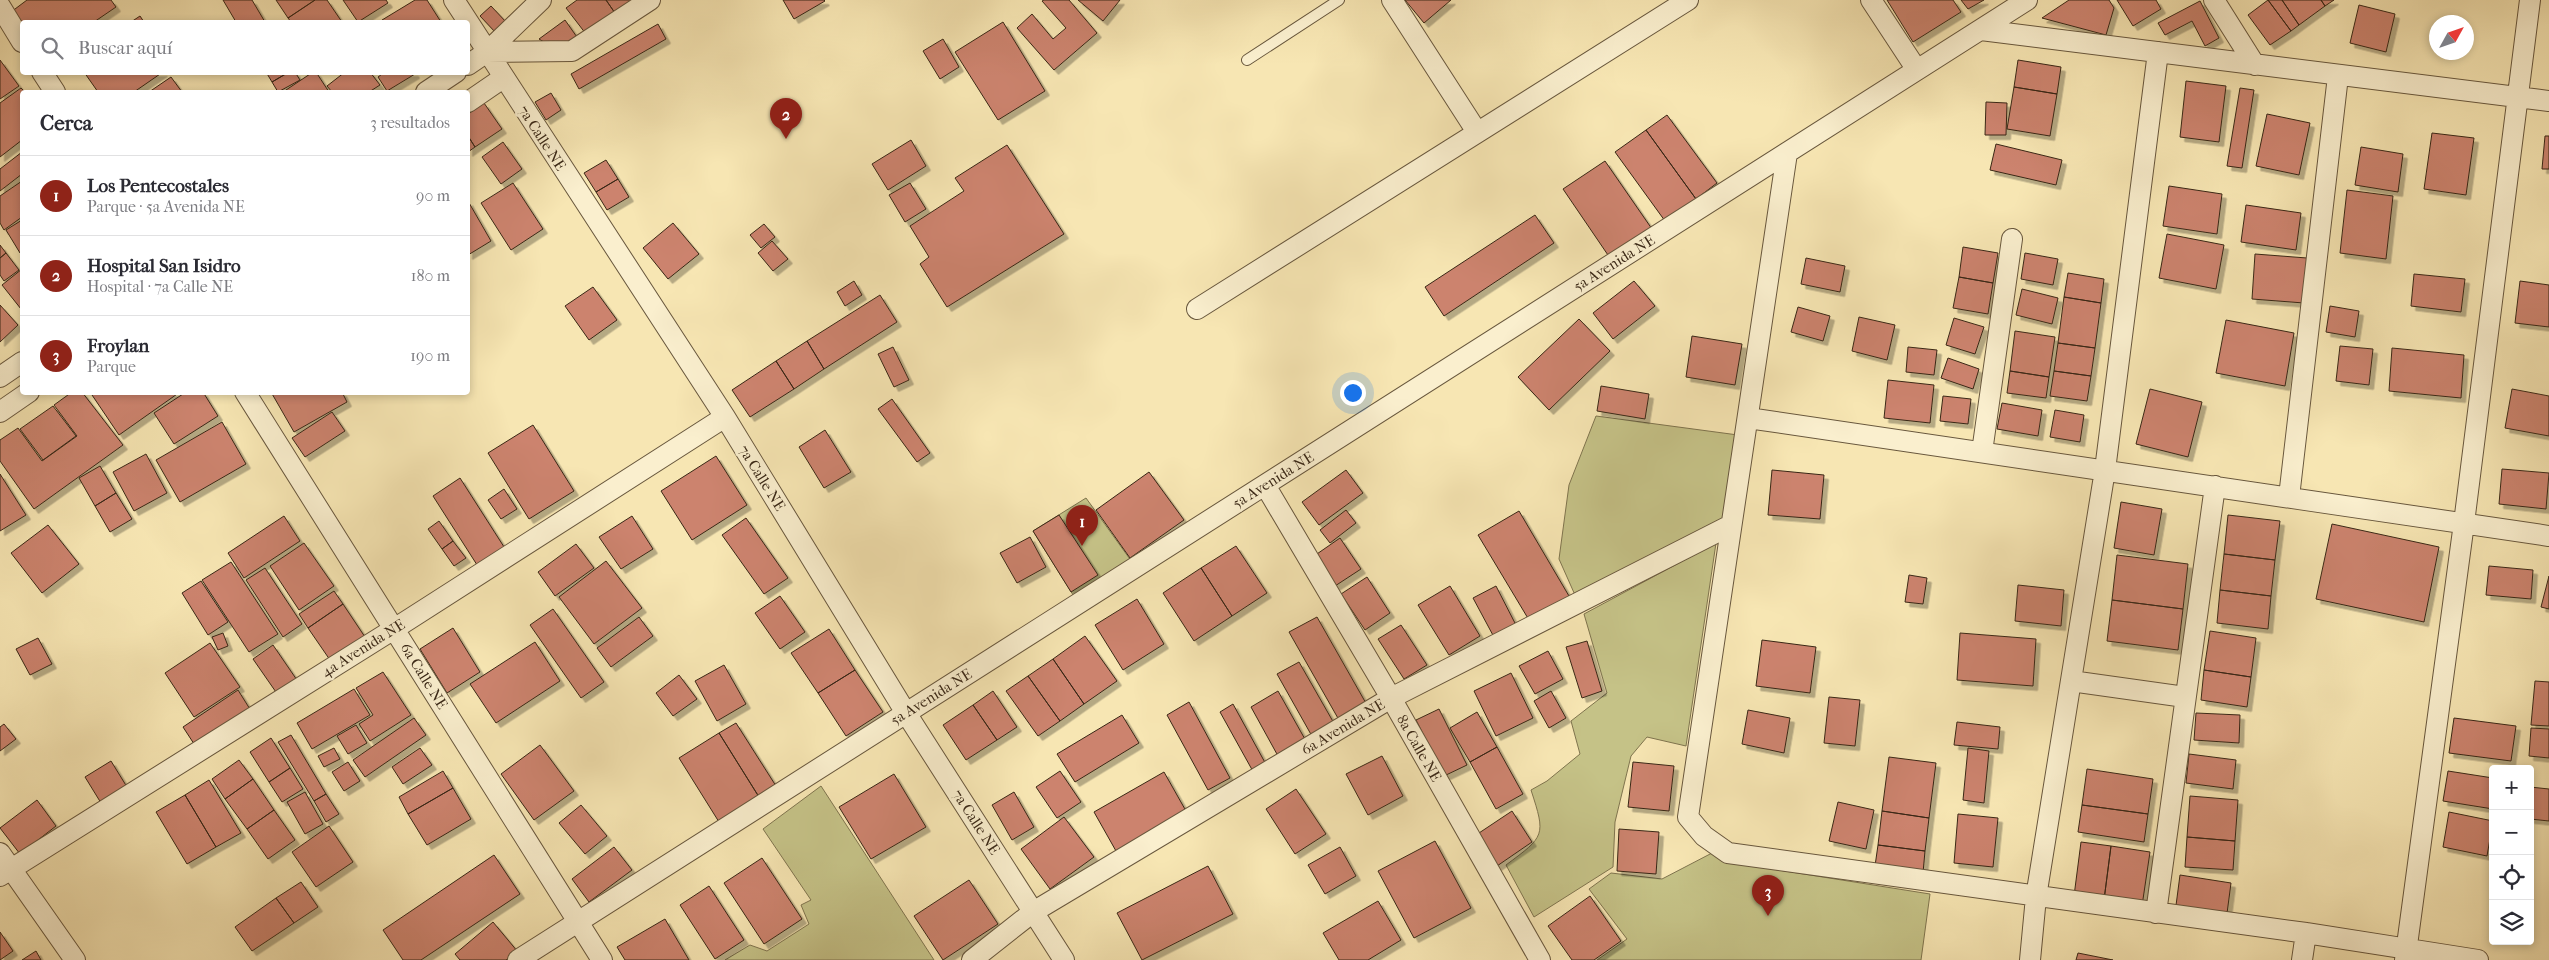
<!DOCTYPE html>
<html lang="es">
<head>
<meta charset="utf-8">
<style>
  body { margin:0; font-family:"IM FELL French Canon",serif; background:#f2f2f3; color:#2b2b33 }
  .controls { position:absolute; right:15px; bottom:15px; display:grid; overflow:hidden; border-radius:5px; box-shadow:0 2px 8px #0003 }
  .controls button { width:45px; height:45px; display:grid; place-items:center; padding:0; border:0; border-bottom:1px solid #e1e1e2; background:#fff; color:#2b2b33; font:25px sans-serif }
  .compass { position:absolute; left:2429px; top:15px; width:45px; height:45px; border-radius:50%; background:#fff; box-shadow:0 2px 8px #0003; rotate:50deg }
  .you { position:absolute; left:1352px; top:392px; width:18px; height:18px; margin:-12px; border:4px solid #fff; border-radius:50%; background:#1a73e8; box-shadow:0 0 0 8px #1a73e833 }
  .badge { display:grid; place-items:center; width:32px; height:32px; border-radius:50%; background:#8f2418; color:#fff; font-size:16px; font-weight:700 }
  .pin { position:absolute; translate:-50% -41px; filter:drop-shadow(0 1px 2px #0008) }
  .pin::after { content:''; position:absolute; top:26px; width:18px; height:15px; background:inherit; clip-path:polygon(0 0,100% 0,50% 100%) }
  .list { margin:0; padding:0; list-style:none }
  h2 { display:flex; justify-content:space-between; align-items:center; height:65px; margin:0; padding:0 20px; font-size:21px }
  h2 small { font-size:16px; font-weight:400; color:#7c7c81 }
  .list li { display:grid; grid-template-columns:32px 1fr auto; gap:15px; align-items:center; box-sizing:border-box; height:80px; padding:0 20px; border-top:1px solid #e1e1e2 }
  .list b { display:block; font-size:19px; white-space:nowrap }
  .list p { margin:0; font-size:16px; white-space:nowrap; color:#7c7c81 }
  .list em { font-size:16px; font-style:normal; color:#7c7c81 }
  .icon { flex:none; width:28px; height:28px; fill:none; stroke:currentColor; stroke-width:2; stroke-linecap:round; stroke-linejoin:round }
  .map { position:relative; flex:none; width:2549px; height:960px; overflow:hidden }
  .search { position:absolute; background:#fff; box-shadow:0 2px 8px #0003; left:20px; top:20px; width:450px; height:55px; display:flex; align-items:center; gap:12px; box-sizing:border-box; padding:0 18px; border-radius:5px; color:#7c7c81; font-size:19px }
  .panel { position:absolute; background:#fff; box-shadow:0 2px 8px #0003; left:20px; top:90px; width:450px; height:305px; border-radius:5px }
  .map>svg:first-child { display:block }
  .green { fill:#c5c287; stroke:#7f744e }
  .building { fill:#cc836e; stroke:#392716; filter:url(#shadow) }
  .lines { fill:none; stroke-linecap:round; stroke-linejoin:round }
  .service-casing { stroke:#68573d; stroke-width:12 }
  .minor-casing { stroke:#68573d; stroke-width:22 }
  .service { stroke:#faefce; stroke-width:10 }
  .minor { stroke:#faefce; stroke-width:20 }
  .labels { text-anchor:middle; stroke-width:5; stroke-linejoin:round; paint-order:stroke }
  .street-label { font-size:15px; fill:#392716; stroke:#faefce }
</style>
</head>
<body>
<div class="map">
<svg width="2549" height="960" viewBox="0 0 2549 960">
  <defs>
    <filter id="shadow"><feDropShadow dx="4.5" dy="4.5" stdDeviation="0" flood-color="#0004"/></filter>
  </defs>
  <rect width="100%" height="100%" fill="#f7e6b3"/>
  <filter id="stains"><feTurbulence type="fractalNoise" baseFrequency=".004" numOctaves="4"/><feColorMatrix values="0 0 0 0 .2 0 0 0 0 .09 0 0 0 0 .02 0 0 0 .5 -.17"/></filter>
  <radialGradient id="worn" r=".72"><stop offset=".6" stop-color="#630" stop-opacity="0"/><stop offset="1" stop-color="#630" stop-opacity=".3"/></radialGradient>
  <path class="green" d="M1596,416L1738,435L1724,520L1575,595L1559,559L1569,485Z
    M1086,498L1132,562L1075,598L1033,531Z
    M1716,543L1686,746L1647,737L1631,756L1615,822L1613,867L1534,917L1506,865C1545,836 1546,836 1531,790L1547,781L1580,754L1571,721L1607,693L1584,614Z
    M821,786L934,960H725L750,945L767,951L809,924L801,905L811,900L763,829Z
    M1712,853L1728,862L1930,894L1921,960H1597L1627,939L1589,889L1611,873L1662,879Z"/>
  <path class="building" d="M27,0H111L116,7L94,22H22V28L11,12Z
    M223,0H252L265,22H236Z
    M276,0H315L288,18Z
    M315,0H327L342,22H291L288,18Z
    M343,0H386L388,3L358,22Z
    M415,0H427L441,22H384L382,20Z
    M577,0H606L615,13L586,34L566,8Z
    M606,0H632L615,13Z
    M783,0H824L825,1L794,19Z
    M1044,0H1069L1097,33L1054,70L1017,28L1032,14L1053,39L1066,28L1042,1Z
    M1078,0H1120L1103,21Z
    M1405,0H1451L1424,23Z
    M1887,0H1953L1961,12L1913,42Z
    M1961,0H1984L1968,9Z
    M2069,0H2109L2114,8L2106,35L2042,18Z
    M2117,0H2156L2161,9L2133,26Z
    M2268,0L2291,31L2270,45L2248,15Z
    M2268,0H2282L2299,25L2291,31Z
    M2282,0H2321L2325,6L2299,25Z
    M2321,0H2334L2325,6Z
    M2200,1L2219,38L2205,46L2192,21L2165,35L2158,23Z
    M2359,5L2395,14L2386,52L2350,43Z
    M491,6L507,23L496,33L480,16Z
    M140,16L144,22H131Z
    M565,20L579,40L554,48L539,39Z
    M1003,22L1045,91L998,120L955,52Z
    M658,24L666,39L579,89L571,74Z
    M943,39L959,67L940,79L923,51Z
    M0,60L19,86L0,99Z
    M2018,60L2061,67L2057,94L2014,87Z
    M84,72H163L134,92H98Z
    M266,72H289L272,82Z
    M289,72H295L300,80L278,92L272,82Z
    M313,72H316L329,92H288L286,90Z
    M345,72H370L380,85L369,92H332L327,86Z
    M385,72H414L415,74L387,91L378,77Z
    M171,77L182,92H149Z
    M2186,81L2226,86L2219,142L2180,137Z
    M2014,87L2057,94L2050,136L2007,129Z
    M21,88L25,92H22V140L0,157V103Z
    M2240,88L2254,90L2242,168L2227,166Z
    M551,93L561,110L546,120L535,102Z
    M1986,102L2007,103L2006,135H1985Z
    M484,103L502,129L475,147L468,136V114Z
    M2267,114L2310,123L2299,175L2256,166Z
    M1667,115L1717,183L1696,199L1646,130Z
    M1646,130L1696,199L1665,221L1615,152Z
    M2432,133L2474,138L2466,195L2424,189Z
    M468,136L475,147L468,152Z
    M2545,136H2549V169H2542Z
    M911,140L926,166L888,190L872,164Z
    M503,142L522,169L501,184L482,157Z
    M1996,144L2062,160L2056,185L1990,170Z
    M1007,145L1064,234L947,307L920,264L929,257L910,226L964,191L955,178Z
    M2361,147L2403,154L2398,192L2355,185Z
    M22,152V174L0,191V169Z
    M606,160L618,179L596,192L584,173Z
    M1605,161L1652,229L1610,258L1563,189Z
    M618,179L629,197L607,210L596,192Z
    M22,181V217L4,230L0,223V196Z
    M513,183L543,229L511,250L481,203Z
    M910,183L926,209L905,222L889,195Z
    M2169,186L2222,194L2217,234L2163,226Z
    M2347,190L2393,196L2386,259L2340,253Z
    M468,201L491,241L468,255Z
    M2246,205L2301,213L2296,250L2241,242Z
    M1535,215L1554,243L1444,316L1425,287Z
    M22,220V251L20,253L6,230Z
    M673,223L699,254L668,279L643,248Z
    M764,224L775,237L761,248L750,235Z
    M2167,234L2224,245L2216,289L2159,278Z
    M772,241L788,259L773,271L758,253Z
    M0,245L6,253L0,258Z
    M1963,247L1998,253L1993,283L1959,277Z
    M6,253L19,270L4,281L0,275V258Z
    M2025,253L2058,259L2053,285L2021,279Z
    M2255,254L2307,258L2304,303L2252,299Z
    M1806,258L1845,266L1840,292L1801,284Z
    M22,269V308L21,309L2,285Z
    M2068,273L2104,279L2101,303L2064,297Z
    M2414,274L2465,279L2461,312L2411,306Z
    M1959,277L1993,283L1988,314L1953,308Z
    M854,281L862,295L845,306L837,292Z
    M1634,281L1655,306L1613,339L1593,313Z
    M2520,281L2549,285V327L2515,323Z
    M593,287L617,320L589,340L565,306Z
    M2022,289L2058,298L2052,324L2016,315Z
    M880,295L897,322L824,369L807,341Z
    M2064,297L2101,303L2095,348L2058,343Z
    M0,305L18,325L0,342Z
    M2330,306L2359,311L2355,337L2326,332Z
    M1798,307L1830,316L1823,341L1791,332Z
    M1859,317L1895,325L1887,360L1852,351Z
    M1954,318L1984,327L1975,354L1946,345Z
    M1579,319L1610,351L1549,410L1518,377Z
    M2226,320L2294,333L2285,386L2216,373Z
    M2015,331L2055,337L2049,377L2010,371Z
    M1692,336L1742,344L1735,385L1686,377Z
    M807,341L824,369L794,389L776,361Z
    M2058,343L2095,348L2091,376L2054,371Z
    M2340,346L2373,349L2369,385L2336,381Z
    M893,347L909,380L894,387L878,354Z
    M1908,347L1937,350L1934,375L1906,372Z
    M2392,348L2464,355L2461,398L2389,391Z
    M1948,358L1979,369L1973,389L1941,378Z
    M776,361L794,389L750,417L732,390Z
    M2010,371L2049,377L2046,398L2007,393Z
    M2054,371L2091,376L2087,401L2050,396Z
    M1888,380L1934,385L1930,423L1884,418Z
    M1601,386L1649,394L1645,419L1597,411Z
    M2150,389L2202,402L2188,457L2136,444Z
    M2512,389L2549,396V436L2505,428Z
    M72,392H82L123,445L34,509L0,461V440L18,428L42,461L77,436L54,405Z
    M90,392H180L119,435Z
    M186,392H203L218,416L174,444L154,413Z
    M271,392H342L347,402L294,432Z
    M1943,396L1971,399L1968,424L1940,421Z
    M892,399L930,453L917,462L878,409Z
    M2002,403L2042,410L2038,436L1997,429Z
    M53,406L76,436L43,460L20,429Z
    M2055,410L2084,415L2080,442L2050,437Z
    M332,412L345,431L305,457L292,438Z
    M222,422L246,464L180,502L156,460Z
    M533,425L574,491L529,519L488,453Z
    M825,430L851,472L824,488L799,447Z
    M146,454L167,493L134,511L113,472Z
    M716,456L747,505L692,540L661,491Z
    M100,466L116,493L95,506L79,478Z
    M2502,469L2549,473L2546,509L2499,504Z
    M1346,470L1363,493L1319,525L1302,502Z
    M1772,470L1824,475L1820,519L1768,515Z
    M1149,472L1184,520L1130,558L1096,510Z
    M0,474L26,515L0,531Z
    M460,478L506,550L479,568L433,496Z
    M504,489L517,509L501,519L488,500Z
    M116,493L132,519L110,532L95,506Z
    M2121,502L2162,509L2154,555L2114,548Z
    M1346,510L1356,523L1330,543L1320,530Z
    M1519,511L1569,596L1529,620L1478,535Z
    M1059,515L1098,575L1071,592L1033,531Z
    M2228,515L2280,521L2275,560L2224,554Z
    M284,516L300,541L244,578L228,553Z
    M632,516L653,549L621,569L599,537Z
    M746,518L788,578L764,594L722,535Z
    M439,521L453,541L442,549L428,529Z
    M2332,524L2439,547L2424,622L2316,599Z
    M48,525L79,564L42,593L11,553Z
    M1030,537L1046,567L1017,583L1000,553Z
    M1340,538L1361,569L1335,586L1314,556Z
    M453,541L466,558L454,566L442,549Z
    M304,543L334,586L299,610L270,566Z
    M576,544L594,568L555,596L538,572Z
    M1236,546L1267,593L1232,616L1201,568Z
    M2224,554L2275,560L2271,596L2220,590Z
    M2117,555L2188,564L2183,609L2112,600Z
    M606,561L642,608L594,644L559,597Z
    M231,562L278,634L249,652L202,580Z
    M2489,566L2533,570L2531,599L2486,595Z
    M265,568L302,624L283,637L246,580Z
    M1201,568L1232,616L1194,641L1163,593Z
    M1909,575L1927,578L1923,604L1905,602Z
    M2549,576V609L2541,607Z
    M1367,577L1390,613L1365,630L1341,594Z
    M201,581L228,622L208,635L182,593Z
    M2018,585L2064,590L2061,626L2015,621Z
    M1450,586L1480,636L1449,655L1418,605Z
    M1496,586L1517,627L1495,639L1473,598Z
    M2220,590L2271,596L2268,629L2217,623Z
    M334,591L343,604L308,628L299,614Z
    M780,596L805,632L780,649L755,613Z
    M1137,599L1164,644L1123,670L1095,625Z
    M2112,600L2183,609L2178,650L2107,641Z
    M343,604L365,637L330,660L308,628Z
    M553,609L604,682L581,698L530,625Z
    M639,617L653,636L611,667L597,648Z
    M1317,617L1367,705L1339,720L1289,632Z
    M1401,625L1427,665L1404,679L1378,639Z
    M453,628L480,672L447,693L420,649Z
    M829,629L855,670L818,693L791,653Z
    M2210,631L2256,638L2251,677L2204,670Z
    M223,633L228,646L218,650L212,637Z
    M1960,633L2036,639L2033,686L1957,680Z
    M1085,636L1117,681L1084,704L1053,659Z
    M38,638L52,664L30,675L16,649Z
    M1762,640L1816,647L1810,693L1756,686Z
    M1587,641L1602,691L1582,698L1566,647Z
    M535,642L560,681L496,723L470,684Z
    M210,643L240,687L194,717L165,673Z
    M273,645L299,683L278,695L253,659Z
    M1548,651L1563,679L1535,694L1519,666Z
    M1053,659L1084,704L1060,721L1028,676Z
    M1299,662L1335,725L1313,738L1277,674Z
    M724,665L746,704L717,721L695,681Z
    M855,670L883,712L846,736L818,693Z
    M2204,670L2251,677L2247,707L2201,700Z
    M383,672L411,715L370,741L359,724L373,715L356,688Z
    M1511,673L1533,718L1496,736L1474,691Z
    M679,675L697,699L673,716L656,693Z
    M1028,676L1060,721L1038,736L1006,691Z
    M2535,681L2549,682V726L2531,725Z
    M354,689L370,715L312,749L297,723Z
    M238,690L253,714L198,750L183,727Z
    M993,691L1017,727L997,740L973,705Z
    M1278,691L1306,741L1278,756L1251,707Z
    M1551,691L1566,718L1549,728L1534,701Z
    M1829,697L1860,700L1855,746L1824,743Z
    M1189,702L1230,778L1208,790L1167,715Z
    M1233,704L1268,768L1255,775L1220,712Z
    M973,705L997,740L966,760L943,725Z
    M1439,709L1467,765L1444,776L1416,720Z
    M1748,710L1790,718L1784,753L1742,744Z
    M1477,712L1497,747L1470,762L1450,728Z
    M2196,713L2240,715L2239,743L2194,740Z
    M1122,715L1139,743L1075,782L1057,754Z
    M414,718L426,735L365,777L353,760Z
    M2454,718L2516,726L2511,761L2449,753Z
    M1957,722L2000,727L1998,749L1954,745Z
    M736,723L776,786L759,797L719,733Z
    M4,724L16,739L0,751V727Z
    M356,725L367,743L348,754L337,736Z
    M2531,728L2549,729V758L2529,756Z
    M719,733L759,797L719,822L679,758Z
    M291,735L326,794L314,801L278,742Z
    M271,738L290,768L269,782L250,752Z
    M540,745L574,791L534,820L501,774Z
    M1497,747L1523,794L1496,809L1470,762Z
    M334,748L340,759L324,767L318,756Z
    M420,748L432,765L403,784L392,767Z
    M1968,748L1989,751L1984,803L1963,800Z
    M2189,754L2236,760L2233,789L2186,783Z
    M1382,756L1403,796L1368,815L1346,774Z
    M1889,757L1936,763L1929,818L1882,811Z
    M239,760L253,779L225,799L212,779Z
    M111,761L127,787L101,803L85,777Z
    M348,762L360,781L344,791L332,772Z
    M1633,762L1674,766L1669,811L1628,807Z
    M290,768L303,789L282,802L269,782Z
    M2087,769L2153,779L2148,814L2082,805Z
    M443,771L453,788L408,814L399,797Z
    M1060,771L1081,802L1057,818L1036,787Z
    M2448,771L2493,778V809L2443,801Z
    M1164,772L1186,811L1116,851L1094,812Z
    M894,774L926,827L871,859L839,807Z
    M253,779L274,810L247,829L225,799Z
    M209,780L241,833L216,847L185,795Z
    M2530,787L2549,789V821L2530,819Z
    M453,788L471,819L427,845L408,814Z
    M1296,789L1326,834L1295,854L1266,809Z
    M305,792L323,824L305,834L287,802Z
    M1014,792L1034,827L1012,840L992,805Z
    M326,794L339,814L326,822L314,801Z
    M185,795L216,847L187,864L156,812Z
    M2190,796L2238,800L2235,841L2187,837Z
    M37,800L56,826L20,854L0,828Z
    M1838,802L1874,810L1866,849L1829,841Z
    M581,805L607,836L585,854L559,823Z
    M2082,805L2148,814L2144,842L2078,832Z
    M274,810L295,840L268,859L247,829Z
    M1512,811L1532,842L1497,866L1476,835Z
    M1882,811L1929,818L1925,851L1878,845Z
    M2449,812L2493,821L2487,856L2443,847Z
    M1958,814L1998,818L1993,867L1954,863Z
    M1064,817L1094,857L1050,889L1021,849Z
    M329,826L353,862L316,887L292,852Z
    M1619,829L1659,832L1656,874L1617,871Z
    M2187,837L2235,841L2233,870L2185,867Z
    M1435,841L1471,908L1414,938L1378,871Z
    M2081,842L2111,846L2104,900L2074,896Z
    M1878,845L1925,851L1923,873L1875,866Z
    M2111,846L2150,852L2142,906L2104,900Z
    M614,847L632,870L589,902L572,879Z
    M1340,847L1356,876L1325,894L1308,865Z
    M494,855L520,894L421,960H403L383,930Z
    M762,858L802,919L764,944L724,883Z
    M1208,866L1233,914L1142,960L1117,913Z
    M2180,875L2231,883L2226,921L2175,913Z
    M969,880L998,924L943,960L914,916Z
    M301,882L318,907L294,923L276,898Z
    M709,886L744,940L715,959L680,905Z
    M1590,896L1621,941L1594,960H1572L1548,926Z
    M276,898L294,923L252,951L235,927Z
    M1378,901L1401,940L1368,960H1339L1323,933Z
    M665,919L689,960H625L617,947Z
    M493,922L518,952L506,960H460L455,954Z
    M0,932L13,951L0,960Z
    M36,951L41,960H22Z
    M2078,953L2113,960H2076Z"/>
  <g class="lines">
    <g class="service-casing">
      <path id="service" d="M1247,60L1339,0"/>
    </g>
    <g class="minor-casing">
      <path id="minor" d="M454,0L725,417L906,713L1064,960
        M1392,0L1477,132
        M1871,0L1917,70
        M2214,0L2255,65
        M0,6L22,42
        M1981,30L2549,101
        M487,52L572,51L650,0
        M468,65L487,52L541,0
        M42,72L55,92
        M426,92L456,72
        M468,102L503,78
        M1787,153L1688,817L1704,836L1728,853L2306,933L2478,960
        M1197,309L1688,0
        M0,377L22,362
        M245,392L602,960
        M0,412L29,392
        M1748,418L2549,536
        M1982,452L2012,239
        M1265,485L1391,698L1540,960
        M2289,497L2338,76
        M2071,681L2185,697
        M0,853L75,960
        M0,876L394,629L725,417
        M2156,913L2215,486
        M518,960L2027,0
        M972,960L1033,912L1391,698L1731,525
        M2030,960L2036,897L2105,470L2158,52
        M2302,960L2306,933
        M2405,960L2464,523L2530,0"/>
    </g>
    <use href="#service" class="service"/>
    <use href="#minor" class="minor"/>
  </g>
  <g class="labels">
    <g class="street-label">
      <text transform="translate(542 138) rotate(57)" y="5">7a Calle NE</text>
      <text transform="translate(1614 263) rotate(-32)" y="5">5a Avenida NE</text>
      <text transform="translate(762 478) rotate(58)" y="5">7a Calle NE</text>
      <text transform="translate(1273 480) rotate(-32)" y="5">5a Avenida NE</text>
      <text transform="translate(363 648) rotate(-32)" y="5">4a Avenida NE</text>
      <text transform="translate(424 676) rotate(58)" y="5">6a Calle NE</text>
      <text transform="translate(931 697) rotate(-32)" y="5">5a Avenida NE</text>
      <text transform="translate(1343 727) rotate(-31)" y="5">6a Avenida NE</text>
      <text transform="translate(1419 748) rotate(60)" y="5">8a Calle NE</text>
      <text transform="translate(976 822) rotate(57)" y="5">7a Calle NE</text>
    </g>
  </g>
  <rect width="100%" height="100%" filter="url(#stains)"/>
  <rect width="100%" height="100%" fill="url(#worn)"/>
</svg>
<div class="controls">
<button>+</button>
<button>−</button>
<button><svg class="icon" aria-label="locate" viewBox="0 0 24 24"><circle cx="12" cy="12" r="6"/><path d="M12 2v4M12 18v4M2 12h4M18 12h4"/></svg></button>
<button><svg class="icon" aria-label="layers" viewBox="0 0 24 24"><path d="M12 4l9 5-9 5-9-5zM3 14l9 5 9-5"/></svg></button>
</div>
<svg class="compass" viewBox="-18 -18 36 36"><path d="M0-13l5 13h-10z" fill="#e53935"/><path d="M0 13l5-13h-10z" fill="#7c7c81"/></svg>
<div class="you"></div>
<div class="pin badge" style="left:1082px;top:546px">1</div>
<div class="pin badge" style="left:786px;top:139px">2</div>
<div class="pin badge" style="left:1768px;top:916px">3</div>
<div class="search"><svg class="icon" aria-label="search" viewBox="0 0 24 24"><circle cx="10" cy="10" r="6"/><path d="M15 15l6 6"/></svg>Buscar aquí</div>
<section class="panel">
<h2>Cerca<small>3 resultados</small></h2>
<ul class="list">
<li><span class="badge">1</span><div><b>Los Pentecostales</b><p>Parque · 5a Avenida NE</p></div><em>90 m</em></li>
<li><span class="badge">2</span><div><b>Hospital San Isidro</b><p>Hospital · 7a Calle NE</p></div><em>180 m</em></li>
<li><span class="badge">3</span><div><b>Froylan</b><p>Parque</p></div><em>190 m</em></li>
</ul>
</section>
</div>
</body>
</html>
